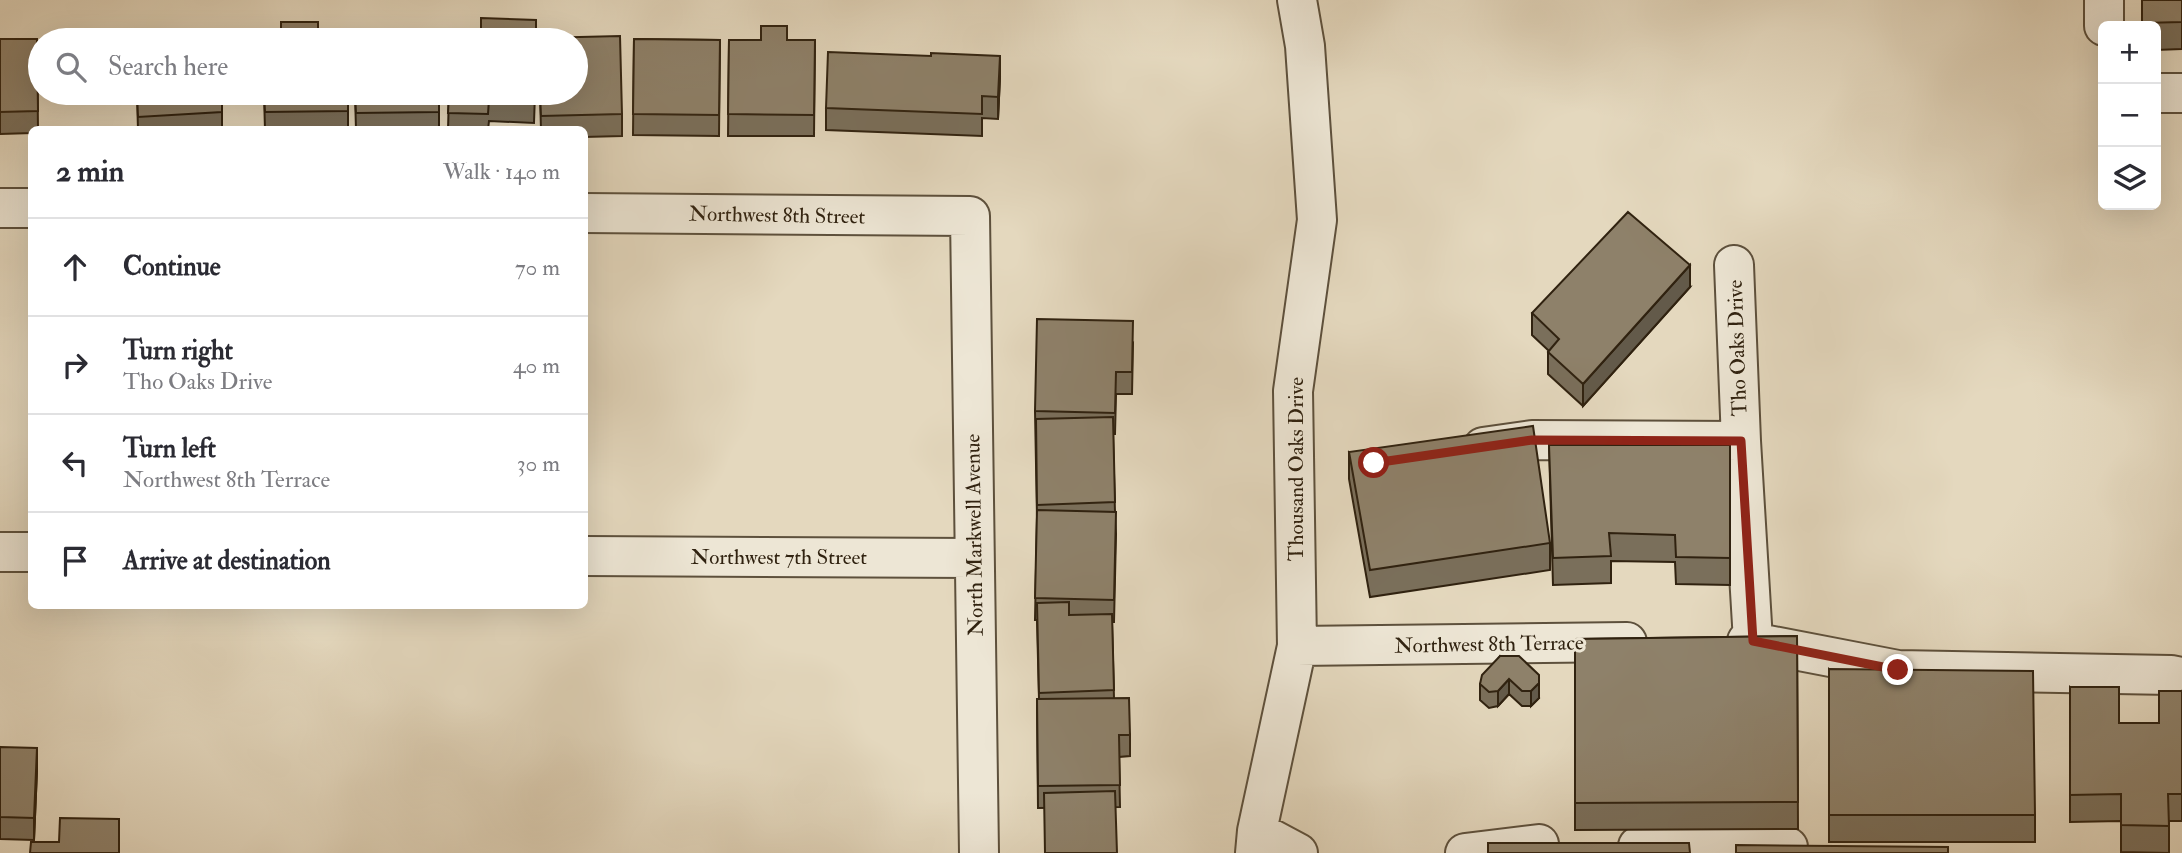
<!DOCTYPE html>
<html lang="en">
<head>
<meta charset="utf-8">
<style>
  body { margin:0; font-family:"IM FELL Double Pica",serif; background:#f2f2f3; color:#2b2b33 }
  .controls { position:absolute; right:21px; top:21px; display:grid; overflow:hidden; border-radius:10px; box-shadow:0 7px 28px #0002 }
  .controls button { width:63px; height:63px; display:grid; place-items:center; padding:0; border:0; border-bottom:2px solid #e1e1e2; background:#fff; color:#2b2b33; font:35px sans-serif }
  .stop { position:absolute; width:21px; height:21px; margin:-16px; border:5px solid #8f2418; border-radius:50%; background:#fff }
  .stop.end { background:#8f2418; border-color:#fff; box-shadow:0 2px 7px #0008 }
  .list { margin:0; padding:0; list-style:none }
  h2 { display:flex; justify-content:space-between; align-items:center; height:91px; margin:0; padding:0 28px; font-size:30px }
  h2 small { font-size:23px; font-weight:400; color:#7c7c81 }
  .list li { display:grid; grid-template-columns:46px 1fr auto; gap:21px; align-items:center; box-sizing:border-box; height:98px; padding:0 28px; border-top:2px solid #e1e1e2 }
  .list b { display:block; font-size:26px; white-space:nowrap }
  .list p { margin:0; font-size:23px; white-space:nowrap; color:#7c7c81 }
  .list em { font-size:23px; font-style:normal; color:#7c7c81 }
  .icon { flex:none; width:38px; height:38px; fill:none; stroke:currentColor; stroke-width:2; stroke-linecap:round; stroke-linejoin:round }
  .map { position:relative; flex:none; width:2182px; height:853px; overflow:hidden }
  .search { position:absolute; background:#fff; box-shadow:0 7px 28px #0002; left:28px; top:28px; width:560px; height:77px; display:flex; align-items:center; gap:18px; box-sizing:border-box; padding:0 24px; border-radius:38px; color:#7c7c81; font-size:26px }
  .panel { position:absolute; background:#fff; box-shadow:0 7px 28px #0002; left:28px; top:126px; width:560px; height:483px; border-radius:10px }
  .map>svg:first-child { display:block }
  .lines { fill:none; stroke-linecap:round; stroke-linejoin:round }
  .minor-casing { stroke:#5d503c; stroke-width:42 }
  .minor { stroke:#ede6d5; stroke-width:38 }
  .wall { fill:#7a6f5b; stroke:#302210; stroke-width:2 }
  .shaded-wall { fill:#635a4a; stroke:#302210; stroke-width:2 }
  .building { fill:#8e816a; stroke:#302210; stroke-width:2 }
  .route { stroke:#8f2418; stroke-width:9 }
  .labels { text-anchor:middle; stroke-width:6; stroke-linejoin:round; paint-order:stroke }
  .street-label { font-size:21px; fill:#302210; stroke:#ede6d5 }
</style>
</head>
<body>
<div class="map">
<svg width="2182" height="853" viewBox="0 0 2182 853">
  <rect width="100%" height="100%" fill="#e4d8be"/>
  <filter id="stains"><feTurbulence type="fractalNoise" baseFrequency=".00286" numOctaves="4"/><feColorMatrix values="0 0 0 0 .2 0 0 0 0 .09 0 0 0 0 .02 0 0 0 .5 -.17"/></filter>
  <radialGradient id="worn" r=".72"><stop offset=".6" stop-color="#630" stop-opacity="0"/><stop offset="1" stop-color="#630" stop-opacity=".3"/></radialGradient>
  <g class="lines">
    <g class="minor-casing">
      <path id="minor" d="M2104,0V26
        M2156,93H2182
        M0,208H32
        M584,213L970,216L979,853
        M1734,265L1741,441L1753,641
        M1483,447L1532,440L1741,441
        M0,552H32
        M584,556L974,558
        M1747,641L1898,670L2171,675L2182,677
        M1297,646L1627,642
        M1257,831L1298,853
        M1638,846L1788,847
        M1255,853L1257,831L1297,646L1293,391L1317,220L1305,46L1297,0
        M1465,853L1539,844"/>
    </g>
    <use href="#minor" class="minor"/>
  </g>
  <path class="wall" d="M2142,0H2182V49L2156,50V26H2142Z
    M0,39H37L38,130H32V133L0,134Z
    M634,39L720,40L719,136L633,135Z
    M729,40H815L814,136H728Z
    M1000,77L998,119L982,118V136L826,130V108Z
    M137,93H222V130H138Z
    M264,93H348V130H265Z
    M355,93H439V130H356Z
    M449,93H535L534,123L489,121L488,130H448Z
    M540,93L622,114V136L584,137V130H541Z
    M1690,287L1583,406L1548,374V352L1549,351L1532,335V313Z
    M1133,343L1132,394H1116L1115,434H1113L1115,512L1116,534L1114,622H1112L1114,698L1130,735V756L1119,757L1120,807L1038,808L1037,699H1039L1037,620H1035L1037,517L1035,411Z
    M1549,445H1730V585L1676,584L1675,562L1611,561V583L1553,585Z
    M1349,452L1550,543V570L1370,597L1349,479Z
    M1797,636L1798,829L1575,830V639Z
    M1500,656L1539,698L1531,706H1522L1509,694L1498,706L1489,708L1480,700V684Z
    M1829,669L2035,815V842H1829Z
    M2070,687L2119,723H2159L2182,691V821H2169V853L2121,852V821L2070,822Z
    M0,747L37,770L34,840L0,839Z"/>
  <path class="shaded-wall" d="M1000,56V77L998,119V97Z
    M1690,265V287L1583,406V384Z
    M1509,679V694L1498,706V691Z
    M1539,683V698L1531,706V691Z
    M37,748V770L34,840V818Z"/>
  <path class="building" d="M2142,0H2182V22L2142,23Z
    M481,18L536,20V40H481Z
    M281,22H318V37L347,36V40H264V37H281Z
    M761,26H787V40H815L814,115L728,114L729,40H761Z
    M171,35H221V40H171Z
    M620,36L622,114L541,116L540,93H576V40H539V38Z
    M0,39H37L38,111L0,112Z
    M634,39L720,40L719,115L633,114Z
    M828,52L931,56V53L1000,56L998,97L982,96V114L826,108Z
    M137,93H222V112L138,117Z
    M264,93H348V111L265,112Z
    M355,93H439V112L356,113Z
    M449,93H534V101L489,99L488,114L448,113Z
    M1628,212L1690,265L1583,384L1548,352L1559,339L1532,313Z
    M1037,319L1133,321L1132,372H1116L1115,413L1035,411Z
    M1113,417L1115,502L1037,505L1036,419Z
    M1533,426L1550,543L1370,570L1349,452Z
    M1549,445H1730V558L1676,557L1675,535L1609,533L1611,556L1553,558Z
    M1037,510L1116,512L1114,600L1035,598Z
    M1069,602V615L1112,614L1114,690L1039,693L1037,603Z
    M1797,636L1798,802L1575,803V639Z
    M1500,656H1519L1539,675V683L1531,691H1522L1509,679L1498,691L1489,692L1480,684L1482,675Z
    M1829,669L2033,671L2035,815H1829Z
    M2070,687H2119V723H2159V691H2182V794H2168L2169,826L2121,825V794L2070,795Z
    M1129,698L1130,735H1119L1120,785L1038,786L1037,699Z
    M0,747L37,748L34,818L0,817Z
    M1115,791L1117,853H1045L1044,793Z
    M60,818L119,819V853H30L31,842H59Z
    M1488,843H1689L1690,853H1488Z
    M1736,845L1948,847V853H1736Z"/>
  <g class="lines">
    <path class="route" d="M1374,463L1532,440L1741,441L1753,641L1898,670"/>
  </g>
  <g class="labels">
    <g class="street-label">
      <text transform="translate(777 215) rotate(1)" y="7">Northwest 8th Street</text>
      <text transform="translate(1737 348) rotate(-92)" y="7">Tho Oaks Drive</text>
      <text transform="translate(1296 469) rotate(-90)" y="7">Thousand Oaks Drive</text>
      <text transform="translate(974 535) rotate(-91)" y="7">North Markwell Avenue</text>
      <text x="779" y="564">Northwest 7th Street</text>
      <text transform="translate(1489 644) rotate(-1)" y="7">Northwest 8th Terrace</text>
    </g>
  </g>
  <rect width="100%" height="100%" filter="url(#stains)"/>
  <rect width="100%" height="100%" fill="url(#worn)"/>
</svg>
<div class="controls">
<button>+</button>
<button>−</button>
<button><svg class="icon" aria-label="layers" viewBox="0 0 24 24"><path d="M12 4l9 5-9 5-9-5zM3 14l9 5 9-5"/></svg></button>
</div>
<div class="stop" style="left:1374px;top:463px"></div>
<div class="stop end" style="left:1898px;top:670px"></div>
<div class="search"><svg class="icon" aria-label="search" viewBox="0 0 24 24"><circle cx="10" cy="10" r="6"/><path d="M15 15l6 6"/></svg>Search here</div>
<section class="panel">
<h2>2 min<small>Walk · 140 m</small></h2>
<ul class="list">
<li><svg class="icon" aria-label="ahead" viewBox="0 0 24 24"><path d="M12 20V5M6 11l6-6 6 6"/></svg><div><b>Continue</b></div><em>70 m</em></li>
<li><svg class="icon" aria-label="right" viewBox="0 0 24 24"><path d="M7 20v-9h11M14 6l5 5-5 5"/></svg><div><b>Turn right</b><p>Tho Oaks Drive</p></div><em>40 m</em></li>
<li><svg class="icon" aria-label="left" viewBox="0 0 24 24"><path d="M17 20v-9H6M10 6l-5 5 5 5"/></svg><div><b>Turn left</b><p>Northwest 8th Terrace</p></div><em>30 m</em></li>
<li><svg class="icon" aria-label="arrive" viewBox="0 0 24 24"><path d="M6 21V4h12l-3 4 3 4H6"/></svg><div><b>Arrive at destination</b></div></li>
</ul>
</section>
</div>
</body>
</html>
